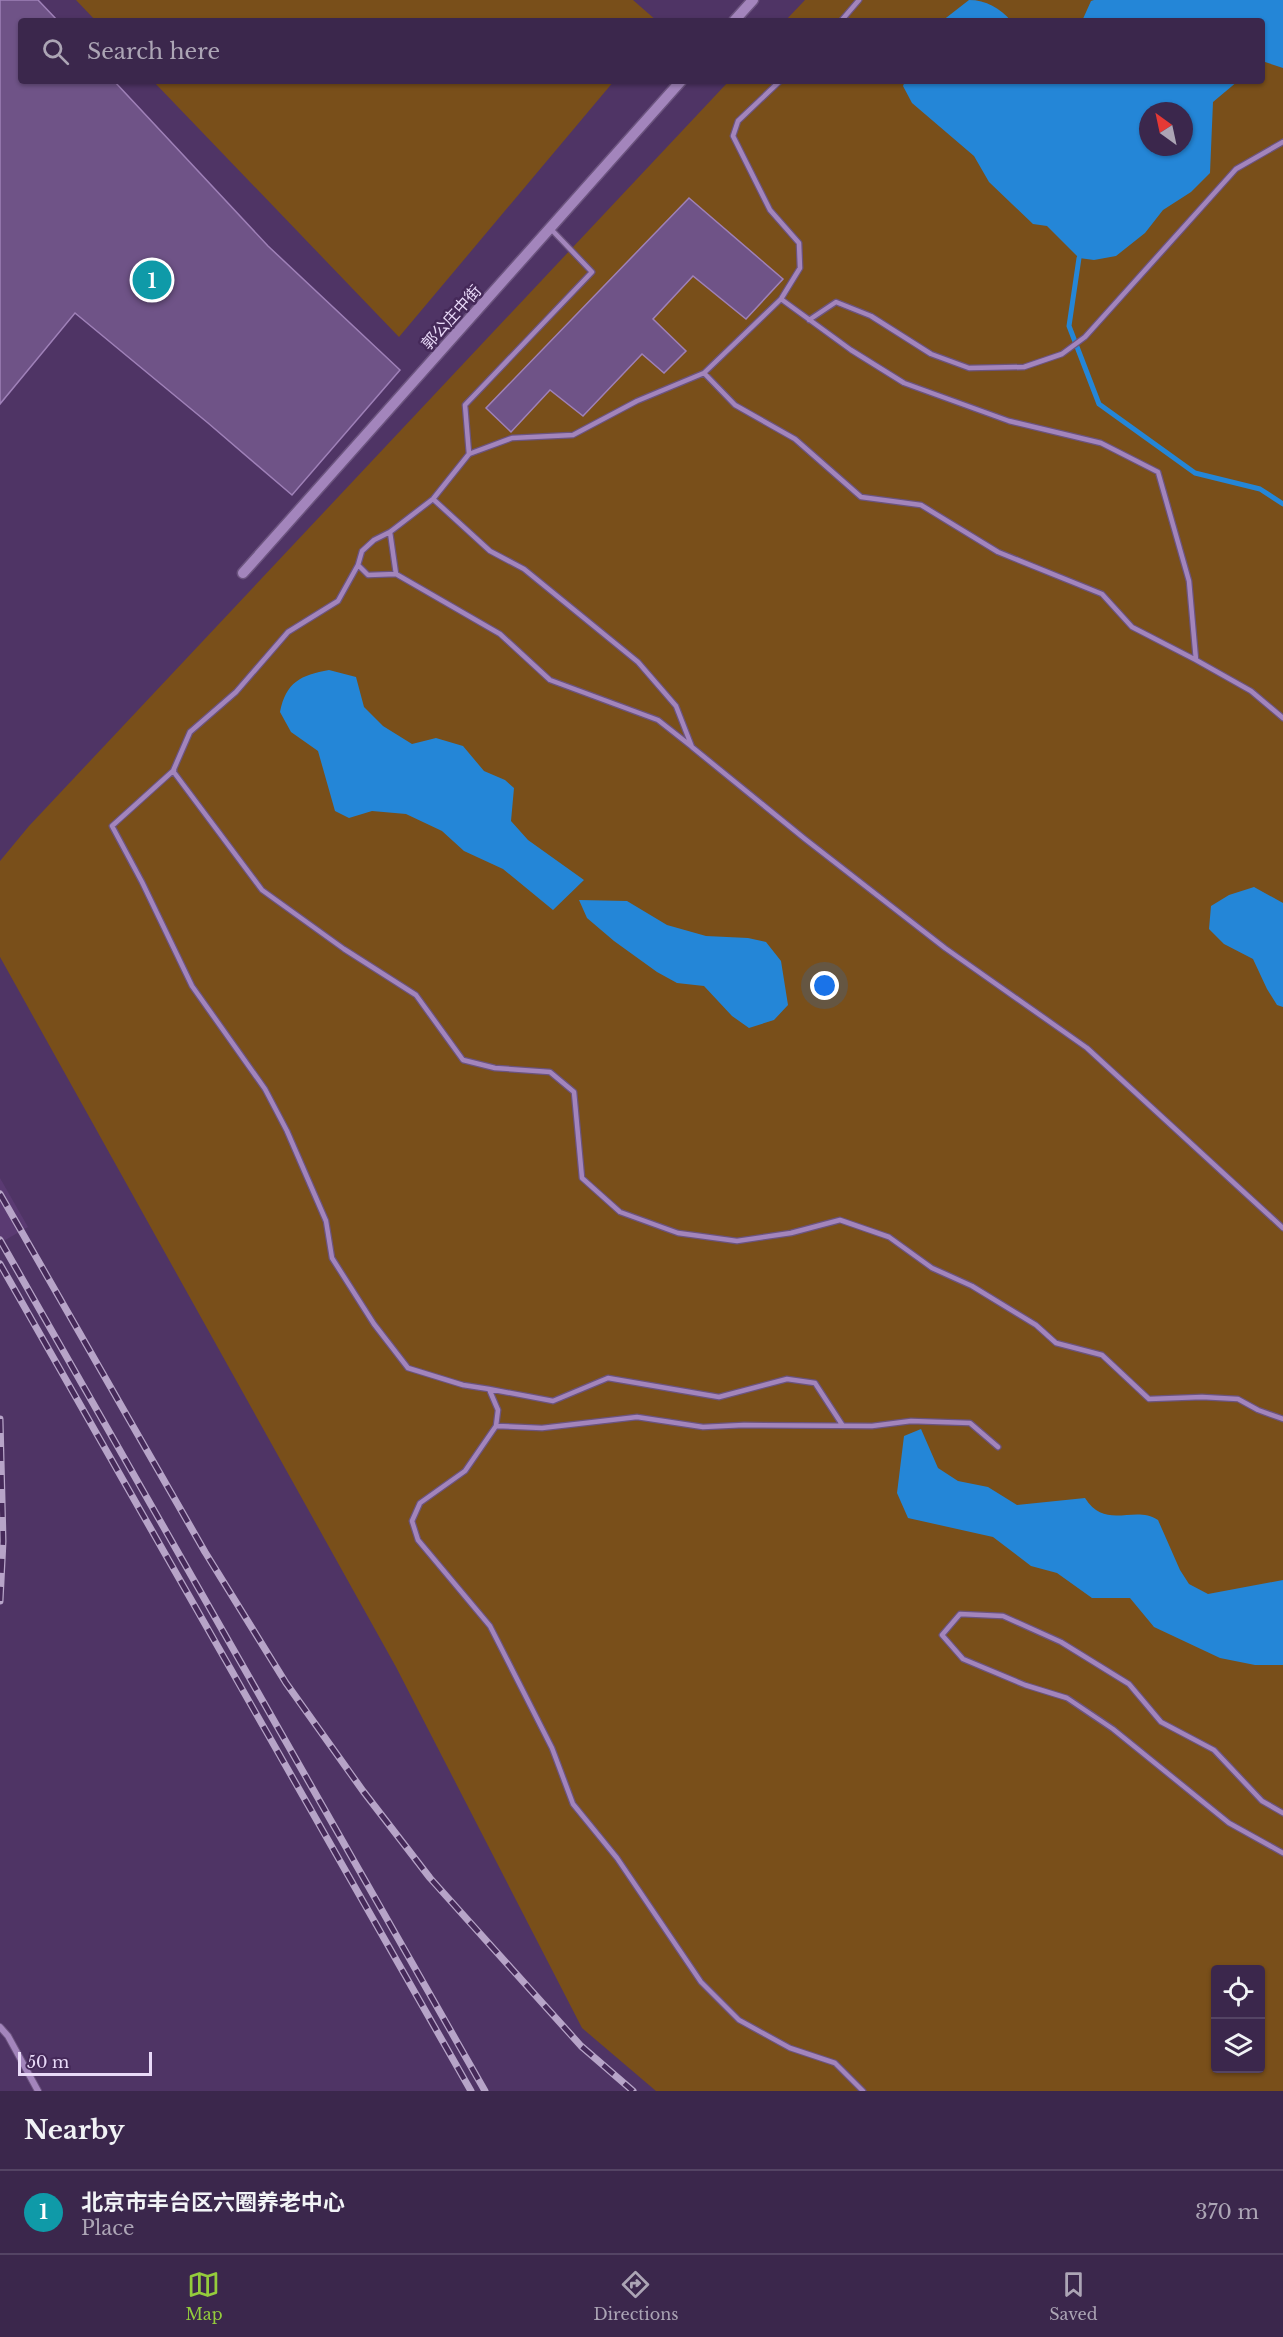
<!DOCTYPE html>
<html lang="en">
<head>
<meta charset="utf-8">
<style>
  body { margin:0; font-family:"Libre Baskerville","Noto Sans SC",serif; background:#463356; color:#f1f3f6 }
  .controls { position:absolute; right:18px; bottom:18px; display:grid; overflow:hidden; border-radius:6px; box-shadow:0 2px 4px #0004 }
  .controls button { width:54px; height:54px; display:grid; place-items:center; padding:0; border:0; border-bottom:2px solid #544464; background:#3b274c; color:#f1f3f6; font:30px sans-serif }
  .compass { position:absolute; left:1139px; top:102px; width:54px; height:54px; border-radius:50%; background:#3b274c; box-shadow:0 2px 4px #0004; rotate:327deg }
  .scale { position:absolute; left:18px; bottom:15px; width:134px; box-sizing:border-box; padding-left:6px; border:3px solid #e9daf8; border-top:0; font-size:16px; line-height:21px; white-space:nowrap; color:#e9daf8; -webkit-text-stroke:4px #452959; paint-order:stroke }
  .you { position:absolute; left:825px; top:986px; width:21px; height:21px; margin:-15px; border:4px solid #fff; border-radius:50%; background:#1a73e8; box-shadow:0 0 0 9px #1a73e833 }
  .badge { display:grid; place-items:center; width:39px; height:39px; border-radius:50%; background:#94cc3c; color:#fff; font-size:20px; font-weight:700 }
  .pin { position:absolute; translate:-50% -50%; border:3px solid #fff; box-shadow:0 2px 6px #0006 }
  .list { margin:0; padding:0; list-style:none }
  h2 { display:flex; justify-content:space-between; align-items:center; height:78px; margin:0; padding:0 24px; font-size:26px }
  h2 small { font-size:20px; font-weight:400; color:#aca5b5 }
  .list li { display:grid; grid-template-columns:39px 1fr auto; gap:18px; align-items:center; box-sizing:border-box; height:84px; padding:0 24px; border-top:2px solid #544464 }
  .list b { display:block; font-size:22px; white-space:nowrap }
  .list p { margin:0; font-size:20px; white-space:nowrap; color:#aca5b5 }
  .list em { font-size:20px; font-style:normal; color:#aca5b5 }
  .icon { flex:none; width:33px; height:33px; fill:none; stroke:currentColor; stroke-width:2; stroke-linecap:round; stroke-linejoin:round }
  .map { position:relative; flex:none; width:1283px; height:2091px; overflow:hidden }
  .search { position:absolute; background:#3b274c; box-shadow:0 2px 4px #0004; left:18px; right:18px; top:18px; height:66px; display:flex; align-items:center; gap:15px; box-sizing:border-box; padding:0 21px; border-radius:6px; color:#aca5b5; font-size:22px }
  .sheet { height:162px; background:#3b274c }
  nav { display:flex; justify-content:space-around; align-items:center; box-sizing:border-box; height:84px; border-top:2px solid #544464; background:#3b274c; font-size:16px; color:#aca5b5 }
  nav a { display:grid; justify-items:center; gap:3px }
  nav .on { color:#94cc3c }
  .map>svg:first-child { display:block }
  .built { fill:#5a3a72 }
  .green { fill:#794f1a; fill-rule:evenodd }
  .water { fill:#2486d7; fill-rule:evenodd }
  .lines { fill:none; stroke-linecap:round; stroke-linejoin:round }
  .stream { stroke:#2486d7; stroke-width:5 }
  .building { fill:#6f5387; stroke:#9f81b8; stroke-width:1.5 }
  .service-casing { stroke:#6b537e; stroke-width:7 }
  .minor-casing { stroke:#6b537e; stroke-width:8 }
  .tertiary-casing { stroke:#6b537e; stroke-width:13 }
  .service { stroke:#a385bc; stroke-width:4.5 }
  .minor { stroke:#a385bc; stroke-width:6 }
  .tertiary { stroke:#a385bc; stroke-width:10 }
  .rail-casing { stroke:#b7a4c8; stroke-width:7 }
  .rail { stroke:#452959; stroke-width:4.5; stroke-dasharray:14; stroke-linecap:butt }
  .labels { text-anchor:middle; stroke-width:5; stroke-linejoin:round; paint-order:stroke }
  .street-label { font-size:16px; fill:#e9daf8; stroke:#452959 }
</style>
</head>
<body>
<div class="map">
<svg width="1283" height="2091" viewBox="0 0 1283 2091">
  <rect width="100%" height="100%" fill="#4f3465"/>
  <path class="built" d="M0,1178L28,1227L0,1243Z"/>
  <path class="green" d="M76,0H633L657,21H96Z
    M805,0H1283V2091H656L582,2028L396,1667L0,957V861L29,826L729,81H1262V21H785ZM1148,111H1184V147H1148ZM1216,1970H1260V2068H1216Z
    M153,81H614L399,337Z"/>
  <path class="water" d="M969,0C986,0 1000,8 1011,21H942Z
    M1094,0H1283V68L1262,61V21H1082L1091,1Z
    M905,81H1238L1213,102L1210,173L1191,192L1163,210L1145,233L1116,256L1094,260L1079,258L1047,226L1033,224L989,182L974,156L912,103L903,86ZM1148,111H1184V147H1148Z
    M329,670L356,677L364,707L383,726L412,744L436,738L463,746L484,771L505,780L514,788L511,821L528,840L584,880L553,910L503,869L464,851L442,831L406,814L372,811L349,818L335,811L318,751L291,732L280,712C286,682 301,675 329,670Z
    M1254,887L1283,903V1007L1277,1005L1267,989L1253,959L1224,944L1209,929L1211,906L1229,895Z
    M579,900L627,901L667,925L706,936L748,938L766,942L781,961L788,1005L774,1020L749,1028L732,1016L704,986L677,983L657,972L614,941L587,918Z
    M921,1429L938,1468L958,1481L988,1487L1017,1505L1085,1498C1106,1531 1134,1504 1158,1520L1180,1570L1189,1584L1208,1594L1283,1580V1665H1255L1220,1658L1154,1627L1130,1598H1092L1057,1573L1031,1566L993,1537L908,1518L897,1493L904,1436Z"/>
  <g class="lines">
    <path class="stream" d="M1079,258L1069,326L1099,404L1195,473L1260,489L1283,504"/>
  </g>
  <path class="building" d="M0,0H38L58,21H21V81H114L268,246L400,370L292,495L208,423L75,313L0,404Z
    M689,198L783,279L746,319L693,276L653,319L686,351L664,373L642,354L583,416L550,390L511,432L486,408Z"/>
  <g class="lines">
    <g class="service-casing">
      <path id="service" d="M841,21L859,0
        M781,299L851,350L904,383L1009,421L1101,443L1158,472L1189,581L1196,660L1251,691L1283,718
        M809,320L836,302L871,316L931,354L969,368L1024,367L1062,354L1085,337L1236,169L1283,142
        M704,373L735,405L795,439L861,497L921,505L998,552L1102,594L1132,627L1196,660
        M469,454L512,438L573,435L637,401L704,373L781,299L800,268L799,243L770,210L733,136L738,121L780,81
        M433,499L490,551L524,569L638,662L676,706L692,747L805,839L945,948L1087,1048L1283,1228
        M390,532L396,574L368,575L358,565L362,551L374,540L390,532L433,499L469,454L465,405L592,272L550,228
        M358,565L338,601L288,632L236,692L190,732L173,771L262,890L344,949L416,995L463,1060L495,1068L550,1072L574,1092L582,1178L620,1212L678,1233L737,1241L791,1233L840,1220L889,1237L932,1268L972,1286L1036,1325L1056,1343L1102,1355L1149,1399L1202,1397L1238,1399L1258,1410L1283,1419
        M396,574L500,634L550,680L658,720L691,746
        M174,770L112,826L142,882L192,986L265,1089L287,1131L326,1221L332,1258L374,1324L408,1368L463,1385L489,1389L498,1410L496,1426L465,1471L420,1503L412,1521L418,1540L490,1626L552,1748L573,1804L617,1858L701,1982L739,2020L790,2048L835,2063L863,2091
        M489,1389L553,1401L608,1378L719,1397L787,1379L815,1383L843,1426
        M496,1426L542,1428L637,1417L703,1427L744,1425L872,1426L911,1421L970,1423L998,1447
        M1283,1813L1262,1801L1214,1750L1161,1722L1129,1684L1061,1642L1003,1616L960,1614L942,1635L963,1659L1025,1685L1067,1698L1113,1729L1229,1823L1283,1853"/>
    </g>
    <g class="minor-casing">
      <path id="minor" d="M0,2027L8,2036L38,2091"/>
    </g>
    <g class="tertiary-casing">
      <path id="tertiary" d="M734,21L753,0
        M243,573L681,81"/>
    </g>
    <use href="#service" class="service"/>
    <use href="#minor" class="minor"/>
    <use href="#tertiary" class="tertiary"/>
    <g class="rail-casing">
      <path id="rail" d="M0,1194L205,1552L286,1683L363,1791L430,1878L581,2046L633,2091
        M0,1240L485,2091
        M0,1264L471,2091
        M0,1419L3,1541L0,1601"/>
    </g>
    <use href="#rail" class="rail"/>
  </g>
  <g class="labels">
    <g class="street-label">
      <text transform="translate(451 317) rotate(-48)" y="6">郭公庄中街</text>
    </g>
  </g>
</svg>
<div class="controls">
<button><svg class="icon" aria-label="locate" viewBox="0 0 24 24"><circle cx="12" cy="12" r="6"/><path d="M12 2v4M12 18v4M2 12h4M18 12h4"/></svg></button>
<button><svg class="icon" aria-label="layers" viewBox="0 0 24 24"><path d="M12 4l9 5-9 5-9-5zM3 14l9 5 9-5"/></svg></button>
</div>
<svg class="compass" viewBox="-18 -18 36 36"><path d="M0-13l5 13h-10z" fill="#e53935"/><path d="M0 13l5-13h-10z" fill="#aca5b5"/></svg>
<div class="scale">50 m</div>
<div class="you"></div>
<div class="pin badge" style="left:152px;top:280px;background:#0f9aa8">1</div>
<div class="search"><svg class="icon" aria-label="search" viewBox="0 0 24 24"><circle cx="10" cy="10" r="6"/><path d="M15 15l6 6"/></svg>Search here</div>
</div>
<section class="sheet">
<h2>Nearby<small></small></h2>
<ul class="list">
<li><span class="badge" style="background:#0f9aa8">1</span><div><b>北京市丰台区六圈养老中心</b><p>Place</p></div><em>370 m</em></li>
</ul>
</section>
<nav>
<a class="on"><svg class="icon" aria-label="map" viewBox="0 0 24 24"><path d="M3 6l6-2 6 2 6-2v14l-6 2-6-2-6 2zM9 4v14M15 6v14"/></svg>Map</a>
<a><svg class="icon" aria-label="directions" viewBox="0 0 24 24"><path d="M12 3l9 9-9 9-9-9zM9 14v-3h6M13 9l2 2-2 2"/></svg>Directions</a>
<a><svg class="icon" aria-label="saved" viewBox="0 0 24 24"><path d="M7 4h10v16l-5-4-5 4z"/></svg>Saved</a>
</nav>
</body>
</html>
